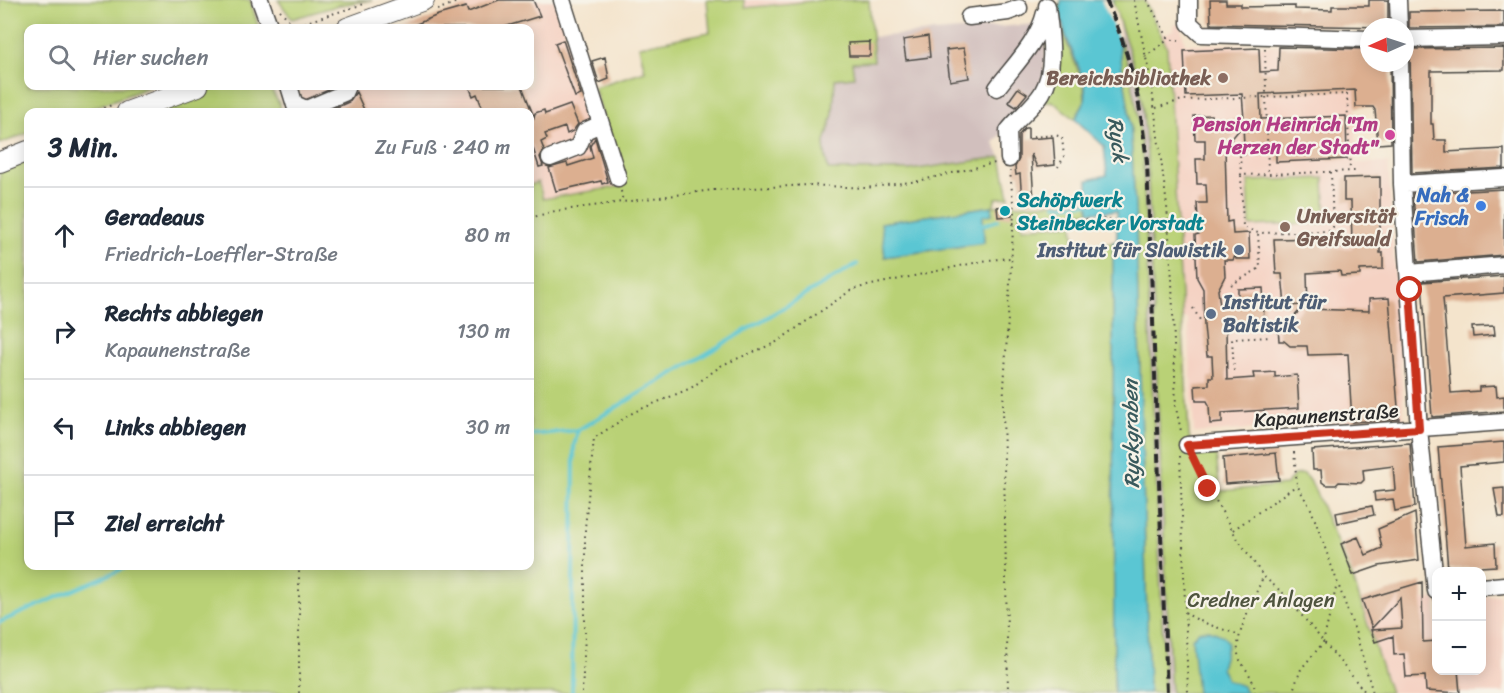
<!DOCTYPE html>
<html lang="de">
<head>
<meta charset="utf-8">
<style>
  body { margin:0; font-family:Sriracha,sans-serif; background:#f2f2f3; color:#1f2937 }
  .controls { position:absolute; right:18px; bottom:18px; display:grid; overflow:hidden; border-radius:12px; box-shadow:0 3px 15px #0003 }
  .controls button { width:54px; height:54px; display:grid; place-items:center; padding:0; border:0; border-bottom:2px solid #e0e1e3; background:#fff; color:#1f2937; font:30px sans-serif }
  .compass { position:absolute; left:1360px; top:18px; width:54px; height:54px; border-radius:50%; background:#fff; box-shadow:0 3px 15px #0003; rotate:267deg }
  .stop { position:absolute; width:18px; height:18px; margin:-14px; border:4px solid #c8321e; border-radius:50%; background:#fff }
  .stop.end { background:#c8321e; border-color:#fff; box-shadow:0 2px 6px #0008 }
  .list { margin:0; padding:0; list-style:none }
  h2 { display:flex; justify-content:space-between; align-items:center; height:78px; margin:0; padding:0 24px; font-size:26px }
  h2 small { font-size:20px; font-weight:400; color:#747a83 }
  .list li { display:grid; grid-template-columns:39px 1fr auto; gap:18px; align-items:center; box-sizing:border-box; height:96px; padding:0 24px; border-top:2px solid #e0e1e3 }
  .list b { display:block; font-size:22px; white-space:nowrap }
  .list p { margin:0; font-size:20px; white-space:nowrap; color:#747a83 }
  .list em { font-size:20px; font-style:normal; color:#747a83 }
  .icon { flex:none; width:33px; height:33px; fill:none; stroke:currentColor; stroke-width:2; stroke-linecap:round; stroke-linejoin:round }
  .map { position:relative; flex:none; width:1504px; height:693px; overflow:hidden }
  .search { position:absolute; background:#fff; box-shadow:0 3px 15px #0003; left:24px; top:24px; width:510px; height:66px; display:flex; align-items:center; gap:15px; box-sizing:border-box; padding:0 21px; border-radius:12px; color:#747a83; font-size:22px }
  .panel { position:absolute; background:#fff; box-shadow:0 3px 15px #0003; left:24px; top:108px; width:510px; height:462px; border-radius:12px }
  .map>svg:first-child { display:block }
  .built { fill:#f5d2c3 }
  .industrial { fill:#d1bfbd; fill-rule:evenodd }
  .green { fill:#b9d176; stroke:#727e50; stroke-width:1.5; fill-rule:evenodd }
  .water { fill:#5ac6d3; stroke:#42787f; stroke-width:1.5 }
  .pier { fill:#f4e4cc }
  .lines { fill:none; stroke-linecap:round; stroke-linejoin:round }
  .stream { stroke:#5ac6d3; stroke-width:4 }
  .building { fill:#dcaf90 }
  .minor-casing { stroke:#494743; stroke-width:19 }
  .major-casing { stroke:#494743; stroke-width:22 }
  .path { stroke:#494743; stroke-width:2; stroke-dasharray:1.5 4.5; stroke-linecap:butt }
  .minor { stroke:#fff; stroke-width:16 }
  .major { stroke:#fff; stroke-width:20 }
  .rail { stroke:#2b2b2b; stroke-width:4; stroke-dasharray:9 4.5; stroke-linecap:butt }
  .route { stroke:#c8321e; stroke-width:8 }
  .education-dot { fill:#8d6e63; stroke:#f7f3e8; stroke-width:2 }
  .hotel-dot { fill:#d1479c; stroke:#f7f3e8; stroke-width:2 }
  .shop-dot { fill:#3f7fe0; stroke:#f7f3e8; stroke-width:2 }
  .culture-dot { fill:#0f9aa8; stroke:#f7f3e8; stroke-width:2 }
  .service-dot { fill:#5c6f8a; stroke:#f7f3e8; stroke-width:2 }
  .labels { text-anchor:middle; stroke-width:4.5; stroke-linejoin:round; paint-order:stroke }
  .education-label { font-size:20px; font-weight:bold; fill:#785e54; stroke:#f7f3e8; text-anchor:end }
  .hotel-label { font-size:20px; font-weight:bold; fill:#b23c85; stroke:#f7f3e8; text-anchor:end }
  .shop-label { font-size:20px; font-weight:bold; fill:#366cbe; stroke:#f7f3e8; text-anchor:end }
  .culture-label { font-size:20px; font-weight:bold; fill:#0d838f; stroke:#f7f3e8; text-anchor:start }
  .service-label { font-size:20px; font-weight:bold; fill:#4e5e75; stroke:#f7f3e8; text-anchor:end }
  .street-label { font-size:20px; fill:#2b2b2b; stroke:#f7f3e8 }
  .park-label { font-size:20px; fill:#4e543e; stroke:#f7f3e8 }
  .water-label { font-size:21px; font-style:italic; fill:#395a5d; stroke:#f7f3e8 }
</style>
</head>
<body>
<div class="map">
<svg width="1504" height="693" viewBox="0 0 1504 693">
  <rect width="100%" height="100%" fill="#f7f3e8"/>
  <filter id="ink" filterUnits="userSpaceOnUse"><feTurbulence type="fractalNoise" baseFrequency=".0167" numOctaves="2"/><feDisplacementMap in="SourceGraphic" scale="12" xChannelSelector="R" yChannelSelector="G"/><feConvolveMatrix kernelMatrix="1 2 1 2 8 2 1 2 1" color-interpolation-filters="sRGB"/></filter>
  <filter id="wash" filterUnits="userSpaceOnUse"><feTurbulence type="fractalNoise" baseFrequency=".008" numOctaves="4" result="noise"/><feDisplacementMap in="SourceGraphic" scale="24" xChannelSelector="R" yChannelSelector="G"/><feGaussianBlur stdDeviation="1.35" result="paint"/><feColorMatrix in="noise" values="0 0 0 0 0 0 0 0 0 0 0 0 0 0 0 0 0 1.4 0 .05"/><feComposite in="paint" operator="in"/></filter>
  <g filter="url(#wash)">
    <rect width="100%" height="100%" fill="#f4e4cc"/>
    <path class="built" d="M480,0H555L617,187L542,200L538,182L530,185V112H306L298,86H530V28H404Z
      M744,0H821L744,8Z
      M1174,24H1180L1185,44L1369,47V63H1392V73H1355L1356,163H1388L1404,420L1194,433L1188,319L1183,318L1167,47L1162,35L1174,30Z
      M1422,582L1424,600L1436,599V670H1482V596L1499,595L1504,639V693H1390L1359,601Z"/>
    <path class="industrial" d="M1109,0L1124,34L1133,62L1142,102L1147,156L1171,693H1165L1143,163L1137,102Z
      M1036,24L1047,29L1043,81L994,143L1001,157L910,170H828L824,146L833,114L835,79L851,62L874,61L872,37ZM928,36L930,57L906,60L903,40ZM964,48L969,78L950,81L946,50Z"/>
    <path class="green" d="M0,0H250L259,28H28V86H152L82,112H28V133L0,144Z
      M278,0H372L340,5L292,19Z
      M707,0H744L745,8L821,0H869L874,61L852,62L854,77L835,79L833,114L824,146L828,170H910L1001,157L1009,197L996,198L993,206L1089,201V212L1022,216V228L1073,224L1075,247L1113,242L1114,693H0V169L28,158V566H530V185L538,182L543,199L623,186L594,87L645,71L639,46L710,32ZM992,206L983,216L984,243L885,257L882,223Z
      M1112,0H1144L1167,47L1189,436L1195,454L1216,453L1220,491L1286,485L1294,475L1304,474L1313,486L1354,582L1390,693H1171L1147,156L1142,102L1133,62Z
      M1060,5V26L1084,85L1085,102L1075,119L1052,101L1044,102L1050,8Z
      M1119,37C1134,78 1139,119 1143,163L1165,693H1149L1136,226L1130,117L1122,75Z
      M223,86H269L280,105V112H150Z
      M1324,178L1326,223L1250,226L1248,181Z"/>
    <path class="water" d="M1061,0H1112L1130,117L1136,226L1149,693H1114L1113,242L1117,241V211L1089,212L1088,180L1107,175L1104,146L1075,119C1078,114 1082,109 1084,103C1094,79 1055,36 1061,0Z
      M992,206L993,214L983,216L984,243L885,257L881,223Z
      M1209,630L1224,636L1228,643L1221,668L1227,680L1242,686L1247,693H1197L1192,639L1199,631Z"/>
    <path class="pier" d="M1101,0H1111L1116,11L1121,36L1118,38Z"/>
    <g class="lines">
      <path class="stream" d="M1056,205L1091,203
        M983,225L998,220
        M530,435L578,430
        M0,622L129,566
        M572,693L574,446L578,430L857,264"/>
    </g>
    <g id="blocks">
      <path class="building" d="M499,0H533L540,16L501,28H407L438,15L466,7L468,12Z
        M1210,0H1226V4H1241V7L1295,6V9L1332,10V6H1369V0H1388V27L1211,24Z
        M1504,11V27L1409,28V12Z
        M928,36L930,57L906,60L903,40Z
        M563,40L581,95L575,97L555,43Z
        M870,42V56H849L848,43Z
        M1279,47L1369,49V63H1390L1391,143L1378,144L1375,110L1373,107H1356L1355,90L1260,94L1261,119L1346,116L1347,159L1276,162V144L1244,145L1243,125L1225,147L1227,222L1232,221L1233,234L1249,233L1250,259H1236V254L1233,260H1224L1225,276L1218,290L1220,306L1238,305V289L1263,288L1264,305L1263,326L1226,328L1227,380L1254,378L1253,373H1261L1275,372V377L1297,375L1299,408L1222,413V423L1210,424L1209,405L1207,401H1196L1195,386L1209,385V377H1213L1212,356H1207L1204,326L1203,289L1197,278L1195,235L1199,234L1197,203H1207L1206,184H1197L1196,159H1205V140H1195L1194,116L1211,115V120L1244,119L1242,94L1186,96L1184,51L1259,48L1260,72L1278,71Z
        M964,48L969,78L950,81L946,50Z
        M1504,48V70L1431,71V124H1433L1434,140H1446V152L1504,149V168L1412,173L1410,49Z
        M605,57L609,79L599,83L592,61Z
        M469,86H522L534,117L535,113L544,110L545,114L570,105L578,124L573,131L567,134L565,127L545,134L547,139L541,142L544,150L540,157L543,166L539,167L532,145L530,146V112H484L477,94L473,96Z
        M1018,88L1027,94L1016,107L1008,102Z
        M356,92L365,112H334L333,109L349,102Z
        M1025,128H1028V139L1053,137L1055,165L1037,167L1031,154L1034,201H1022L1020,174L1016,175L1015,167L1019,159V135Z
        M595,138L608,182L602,184L601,181L556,191L549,168L567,163L568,166L593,158L590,146Z
        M1380,177V253H1383V269L1360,270V275L1341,276L1340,271L1307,273L1308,309L1369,311V299L1389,298L1399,419L1352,422L1348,354L1308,355L1307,346H1290L1284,341H1279L1278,327H1284L1305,305L1285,306L1282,274H1276L1274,239L1324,238V248H1352L1351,201H1344V178Z
        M1504,189V255L1418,262L1413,194Z
        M1011,206L1012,216L998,217L997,207Z
        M1504,276V293L1443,298L1451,393L1479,391V387L1496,386L1497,397L1504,396V411L1432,417L1422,282Z
        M1494,326L1495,335L1473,337L1472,327Z
        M1504,442V462L1460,466L1466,546L1495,543L1496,566L1448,569L1438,447Z
        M1410,443L1415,507L1395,511L1393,499L1375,501L1374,492L1395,490L1393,466L1363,470L1364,480L1361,483L1339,482L1336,485H1326L1322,482L1321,470H1313L1312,450Z
        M1276,453L1279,480L1225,484L1223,458Z
        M1504,488V517H1499L1494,489Z
        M1372,506L1374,515L1338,523L1336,513Z
        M1415,513L1419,560L1379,566L1353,575L1341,544L1358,537L1366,555L1382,548L1378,529Z
        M1422,582L1423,642L1437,641V670H1458L1460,693L1426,691L1425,676L1406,677L1404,654L1394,655L1393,636L1375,642L1371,630L1402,628L1400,598L1372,628L1362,600Z"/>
    </g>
  </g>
  <g filter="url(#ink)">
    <use href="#blocks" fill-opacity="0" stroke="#494743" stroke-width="1.5"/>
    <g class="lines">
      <g class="minor-casing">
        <path id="minor" d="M260,0L270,28
          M562,0L618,178
          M1189,0V23L1201,34L1369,39
          M1398,0L1399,27
          M969,17L1008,12L1019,8
          M1405,39L1504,37
          M1400,63L1402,184L1419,429L1436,591
          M289,86L297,112
          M997,88C1015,64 1038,42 1045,13
          M295,104L306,109L344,93L347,86
          M550,158L578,147L585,131L601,124
          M1009,159L1008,131C1018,118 1034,106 1042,93C1057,68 1050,32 1047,6
          M1402,184L1504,178
          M1409,273L1504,265
          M1187,445L1504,422
          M1482,587L1504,585"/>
      </g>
      <g class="major-casing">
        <path id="major" d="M347,28L424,0
          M127,112L198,86
          M0,162L28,151"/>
      </g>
      <path class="path" d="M1134,0L1151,82L1167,206L1172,280L1176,408L1181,431
        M1147,0L1169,39L1179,41
        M280,10L294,26
        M437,10L462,0
        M287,28L364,4
        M1265,49L1268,174
        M1145,57L1169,39
        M1156,108L1182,100L1347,94L1350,171
        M92,112L112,105
        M1033,137L1055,135L1062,137L1064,157L1058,167
        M1331,172L1333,227L1329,231L1258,233L1243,227L1241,175L1355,171
        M1241,175L1240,155L1267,153
        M621,191L623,203
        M530,218L555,211L713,190L809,185L865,188L918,181L995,163
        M1013,223L1115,219
        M1231,285L1260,268L1258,233
        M1193,308L1200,320
        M1234,371L1232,339L1271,337
        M1294,452L1297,485L1311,509L1355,631L1373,693
        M1180,456L1188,693
        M1193,459L1232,530L1263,576L1284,594L1366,693
        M1233,530L1297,485
        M1185,612C1196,622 1224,629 1239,635
        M299,693V566
        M582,693L585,635V528L594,438L634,412L691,388L722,365L775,343L853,289L988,260L1010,258
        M1008,693L1003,406L1014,212L1010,171
        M1255,693C1255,680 1246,670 1240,660C1230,642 1256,595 1263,577
        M1292,693L1301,669L1323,643L1337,584"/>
      <use href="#minor" class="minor"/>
      <use href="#major" class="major"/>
      <path class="rail" d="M1106,0C1132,58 1140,100 1147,162L1167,693"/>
    </g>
  </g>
  <g class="lines" filter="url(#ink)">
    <path class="route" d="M1208,489L1187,445L1419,429L1410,290"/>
  </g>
  <g class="education-dot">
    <circle cx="1223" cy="78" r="6"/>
    <circle cx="1285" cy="227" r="6"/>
  </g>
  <circle class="hotel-dot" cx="1390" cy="135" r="6"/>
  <circle class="shop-dot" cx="1481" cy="206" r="6"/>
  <circle class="culture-dot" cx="1005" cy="211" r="6"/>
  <g class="service-dot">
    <circle cx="1239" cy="250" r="6"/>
    <circle cx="1211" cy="314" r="6"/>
  </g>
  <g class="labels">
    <g class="education-label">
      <text x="1211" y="85">Bereichsbibliothek</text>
      <text x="1297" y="223" text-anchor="start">Universität<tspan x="1297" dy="23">Greifswald</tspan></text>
    </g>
    <g class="hotel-label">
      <text x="1378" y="131">Pension Heinrich "Im<tspan x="1378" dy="23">Herzen der Stadt"</tspan></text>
    </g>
    <g class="shop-label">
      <text x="1469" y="202">Nah &amp;<tspan x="1469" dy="23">Frisch</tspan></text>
    </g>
    <g class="culture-label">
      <text x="1017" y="207">Schöpfwerk<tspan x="1017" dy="23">Steinbecker Vorstadt</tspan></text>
    </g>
    <g class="service-label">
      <text x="1227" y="257">Institut für Slawistik</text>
      <text x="1223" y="309" text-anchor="start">Institut für<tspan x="1223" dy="23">Baltistik</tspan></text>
    </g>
    <g class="street-label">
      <text transform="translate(1326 415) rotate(-4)" y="7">Kapaunenstraße</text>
    </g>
    <g class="park-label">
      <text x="1261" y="607">Credner Anlagen</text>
    </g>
    <g class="water-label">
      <text transform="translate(1118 140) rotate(82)" y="7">Ryck</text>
      <text transform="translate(1131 434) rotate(-91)" y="7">Ryckgraben</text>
    </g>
  </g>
</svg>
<div class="controls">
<button>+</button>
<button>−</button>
</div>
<svg class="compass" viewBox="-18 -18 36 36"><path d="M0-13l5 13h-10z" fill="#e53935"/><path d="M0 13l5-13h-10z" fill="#747a83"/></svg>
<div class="stop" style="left:1410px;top:290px"></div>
<div class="stop end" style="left:1208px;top:489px"></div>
<div class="search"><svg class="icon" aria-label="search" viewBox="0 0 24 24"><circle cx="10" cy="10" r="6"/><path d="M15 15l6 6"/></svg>Hier suchen</div>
<section class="panel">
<h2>3 Min.<small>Zu Fuß · 240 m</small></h2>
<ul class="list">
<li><svg class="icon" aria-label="ahead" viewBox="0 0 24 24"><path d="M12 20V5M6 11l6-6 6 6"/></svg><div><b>Geradeaus</b><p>Friedrich-Loeffler-Straße</p></div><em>80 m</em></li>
<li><svg class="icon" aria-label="right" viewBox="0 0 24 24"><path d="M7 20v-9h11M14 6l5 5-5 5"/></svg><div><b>Rechts abbiegen</b><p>Kapaunenstraße</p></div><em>130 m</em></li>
<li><svg class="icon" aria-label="left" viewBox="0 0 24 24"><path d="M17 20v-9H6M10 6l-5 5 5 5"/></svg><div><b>Links abbiegen</b></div><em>30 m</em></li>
<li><svg class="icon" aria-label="arrive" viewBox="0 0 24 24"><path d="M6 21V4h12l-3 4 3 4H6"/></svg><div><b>Ziel erreicht</b></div></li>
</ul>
</section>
</div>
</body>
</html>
